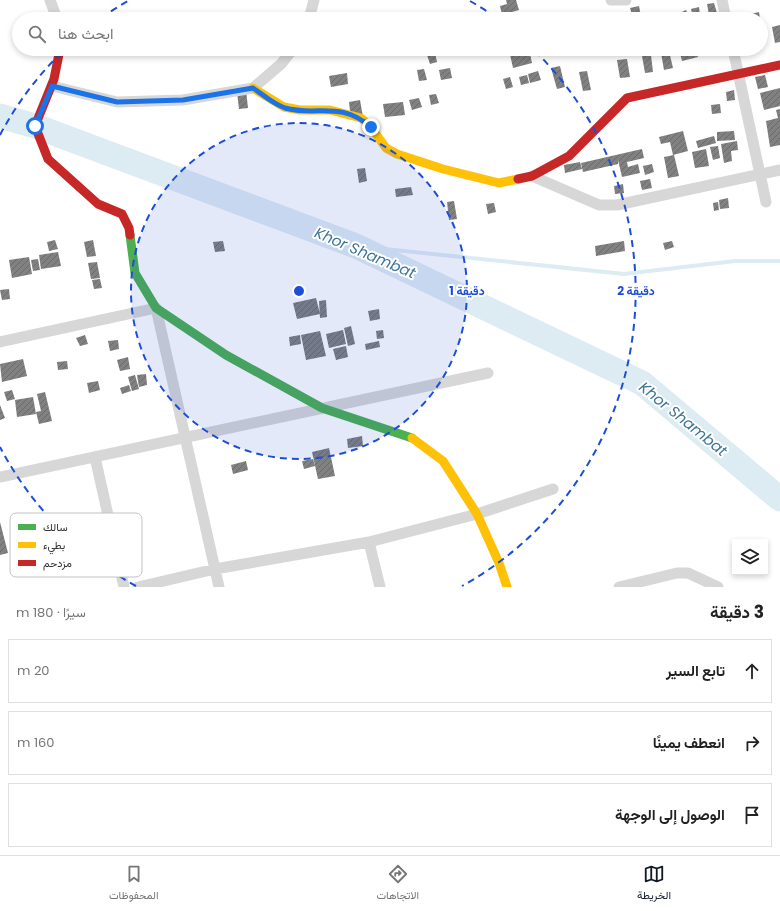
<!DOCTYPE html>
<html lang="ar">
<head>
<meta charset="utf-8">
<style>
  body { margin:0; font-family:Poppins,Vazirmatn,sans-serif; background:#f6f6f6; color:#222; direction:rtl }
  .controls { position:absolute; right:12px; bottom:12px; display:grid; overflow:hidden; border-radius:0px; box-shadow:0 2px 6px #0003 }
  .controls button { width:36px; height:36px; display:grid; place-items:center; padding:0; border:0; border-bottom:1px solid #e0e0e0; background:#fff; color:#222; font:20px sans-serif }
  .stop { position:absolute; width:12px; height:12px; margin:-9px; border:3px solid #1a73e8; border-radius:50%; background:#fff }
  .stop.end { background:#1a73e8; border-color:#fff; box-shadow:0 1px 4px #0008 }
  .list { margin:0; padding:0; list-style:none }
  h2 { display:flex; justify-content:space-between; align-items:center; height:52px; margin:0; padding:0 16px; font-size:17px }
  h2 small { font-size:13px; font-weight:400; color:#767676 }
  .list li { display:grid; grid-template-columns:26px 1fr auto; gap:12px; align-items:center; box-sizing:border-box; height:64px; margin:0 8px 8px; padding:0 8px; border:1px solid #e0e0e0; border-radius:0px }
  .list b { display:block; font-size:15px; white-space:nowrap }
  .list em { font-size:13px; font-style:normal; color:#767676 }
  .icon { flex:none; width:22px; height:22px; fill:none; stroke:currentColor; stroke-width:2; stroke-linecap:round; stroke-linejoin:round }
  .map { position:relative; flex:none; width:780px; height:587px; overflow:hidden; direction:ltr }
  .search { position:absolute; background:#fff; box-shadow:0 2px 6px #0003; left:12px; right:12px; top:12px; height:44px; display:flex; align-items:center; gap:10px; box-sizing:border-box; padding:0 14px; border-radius:22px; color:#767676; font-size:15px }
  .sheet { height:268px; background:#fff }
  nav { display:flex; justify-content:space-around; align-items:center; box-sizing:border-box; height:56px; border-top:1px solid #e0e0e0; background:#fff; font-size:11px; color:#767676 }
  nav a { display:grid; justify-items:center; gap:2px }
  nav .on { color:#111827 }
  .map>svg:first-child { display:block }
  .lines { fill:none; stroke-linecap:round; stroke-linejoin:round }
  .stream { stroke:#ddebf3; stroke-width:4 }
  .river { stroke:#ddebf3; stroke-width:25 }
  .building { fill:url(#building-hatch) }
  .street { stroke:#d7d7d7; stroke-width:11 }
  .fast { stroke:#4caf50; stroke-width:9 }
  .slow { stroke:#ffc107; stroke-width:9 }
  .jam { stroke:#c62828; stroke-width:9 }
  .route { stroke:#1a73e8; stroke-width:5 }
  .ring { fill:none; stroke:#1d4ed8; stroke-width:2; stroke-dasharray:7 5 }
  .labels { text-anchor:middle; stroke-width:4; stroke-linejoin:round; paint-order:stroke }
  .water-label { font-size:15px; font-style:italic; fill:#3f7597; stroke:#fff }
  .key { fill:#fff; stroke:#c2c2c2; stroke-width:1 }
  .key-label { font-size:11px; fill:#333 }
  .centre { fill:#1d4ed8; stroke:#fff; stroke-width:2 }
  .ring-label { font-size:12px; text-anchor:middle; font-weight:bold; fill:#1d4ed8; stroke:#fff; stroke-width:4; stroke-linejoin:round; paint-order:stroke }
</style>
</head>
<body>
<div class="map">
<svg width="780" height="587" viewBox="0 0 780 587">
  <defs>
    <pattern id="building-hatch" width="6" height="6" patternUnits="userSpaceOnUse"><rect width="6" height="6" fill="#818181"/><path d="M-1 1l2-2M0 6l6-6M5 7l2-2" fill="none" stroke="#6a6a6a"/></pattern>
  </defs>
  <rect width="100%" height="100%" fill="#fff"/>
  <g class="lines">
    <path class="stream" d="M356,246L624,274L735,261H780"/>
    <path class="river" d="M0,116L35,126L356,246L642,383L780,499"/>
  </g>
  <path class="building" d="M506,0H516L519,10L502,15L500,6L507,4Z
    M714,3L717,13L709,15L707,4Z
    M639,6L641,16L633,18L630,8Z
    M699,7L700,15L693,17L691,9Z
    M686,10L690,19H672L671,17Z
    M759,12L760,19H742V16Z
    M780,25V42L775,43L772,27Z
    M184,49H195V50L185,51Z
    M513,49H529L532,63L513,68L509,50Z
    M557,49H582L583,50L558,56Z
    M602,49H611L612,53L604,55Z
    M679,49H696L698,57L682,61Z
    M669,51L673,68L664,70L661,53Z
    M435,53L437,62L430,64L427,55Z
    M651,55L653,72L645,73L642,56Z
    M627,59L630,77L620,78L617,60Z
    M560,66L565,87L557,89L551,68Z
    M450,68L452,78L441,80L439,70Z
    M424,69L427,80L419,81L417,70Z
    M538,71L541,80L530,83L528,74Z
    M587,71L591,90L583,91L579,72Z
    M347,73L348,84L331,87L329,76Z
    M527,75L529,83L521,85L519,77Z
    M765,75L768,87L758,89L755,77Z
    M510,77L513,87L506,89L503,79Z
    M780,88V106L764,110L760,93Z
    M246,90L248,108L239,109L237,92Z
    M734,90L735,100L727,101L726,92Z
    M436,94L439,103L431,105L429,95Z
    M419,98L422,107L412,110L409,100Z
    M360,100L363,117L351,119L349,102Z
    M403,102L405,115L385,117L383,104Z
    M720,104L721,113L712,114L711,105Z
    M780,109V145L770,147L766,121L778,118L776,110Z
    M683,131L688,151L673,155L670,142L661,144L659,137Z
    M734,131L735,140L717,141V132Z
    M714,136L716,143L698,148L696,141Z
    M737,141L738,150L731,151L732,161L724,163L721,144Z
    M718,146L720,158L713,160L710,147Z
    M642,149L644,158L627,162L628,167L638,164L640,173L622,177L618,160V164L583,172L581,163Z
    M706,149L709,166L695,168L692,152Z
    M674,155L679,176L668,178L664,157Z
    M580,162L582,169L565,173L564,165Z
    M652,164L654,172L645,175L643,166Z
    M365,168L367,181L359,183L357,169Z
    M650,179L652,188L642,190L640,181Z
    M623,184L624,193L615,194L614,186Z
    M411,187L413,195L396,197L395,189Z
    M728,198L729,208L720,209L719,200Z
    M454,201L457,219L449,220L447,202Z
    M718,202L719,210L714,211L713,203Z
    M494,203L496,212L488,214L486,204Z
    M55,240L58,249L49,251L47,242Z
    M93,240L96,256L87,257L84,242Z
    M223,241L225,251L215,252L213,242Z
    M624,241L625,251L596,256L595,246Z
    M672,241L674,247L665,250L663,243Z
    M58,252L61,266L41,269L39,255Z
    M29,257L32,274L12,278L9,260Z
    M38,259L40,270L33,271L31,260Z
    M97,262L100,278L91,279L88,263Z
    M100,279L102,288L94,289L92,280Z
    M9,289L10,299L2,300L0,290Z
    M316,298L320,314L297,319L293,303Z
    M326,300L327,317L320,318L319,301Z
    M379,309L380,319L370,321L368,311Z
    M351,326L355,344L348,346L344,328Z
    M343,330L346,344L329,348L326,334Z
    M383,330L384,338L377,339L376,331Z
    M320,331L326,356L306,360L301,335Z
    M85,335L88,344L80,346L76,338Z
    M300,335L301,344L290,346L289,337Z
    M118,340L119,349L110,351L108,341Z
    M379,341L380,347L366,350L365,344Z
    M346,346L348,357L336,360L333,349Z
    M128,357L130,369L120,371L117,360Z
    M23,359L27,376L2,382L0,364Z
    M67,361L68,369L58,370L57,362Z
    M146,374L147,385L139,387L137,375Z
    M135,375L139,389L132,391L128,377Z
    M98,381L100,390L89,393L87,383Z
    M129,385L131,391L122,394L120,388Z
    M12,390L15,399L7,401L4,392Z
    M45,392L52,421L39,424L36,412L41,411L37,394Z
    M33,397L36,414L17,417L15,400Z
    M0,405L5,418L0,420Z
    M362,436L363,446L348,448L347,439Z
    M329,448L335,476L318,479L312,452Z
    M313,459L315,466L304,469L302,461Z
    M246,461L248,470L233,474L231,465Z
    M0,522L8,553L0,555Z"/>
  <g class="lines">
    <path class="street" d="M50,0L57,19
      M611,0H626
      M722,0L726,19
      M309,19L314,0
      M733,49L766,202
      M52,86L117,102L183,100L253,88L281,64L293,49
      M532,176L599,205H617L780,170
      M0,342L156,308L219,587
      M95,457L124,587
      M0,477L488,373
      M369,542L380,587
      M138,587L215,569L369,542L477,514L553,489
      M619,587L677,573H688L718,587"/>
    <path class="fast" d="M130,235L135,273L156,308L226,355L322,408L412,438"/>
    <path class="slow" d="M253,88L284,107L300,110H330L361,118L371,127L386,148L397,154L443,169L499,183L518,179
      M412,438L443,461L477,514L499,563L507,587"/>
    <path class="jam" d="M60,49L54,79L35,126L48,159L98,204L122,214L129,228L130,235
      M518,179L532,176L569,156L627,98L780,65"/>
  </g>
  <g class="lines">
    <path class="route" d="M35,126L52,86L117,102L183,100L253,88C262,94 273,104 285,108C317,117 339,100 371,127"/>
  </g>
  <circle cx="299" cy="291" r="168" fill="#1d4ed8" fill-opacity=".12"/>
  <g class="ring">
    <circle cx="299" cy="291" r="168"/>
    <path d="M136 586A337 337 0 0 1 0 447M0 135A337 337 0 0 1 63 51M101 18A337 337 0 0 1 128 1M470 1A337 337 0 0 1 497 18M535 51A337 337 0 0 1 462 586"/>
  </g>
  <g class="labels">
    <g class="water-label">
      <text transform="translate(365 253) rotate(23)" y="5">Khor Shambat</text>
      <text transform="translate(683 419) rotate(39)" y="5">Khor Shambat</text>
    </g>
  </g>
  <rect x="10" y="513" width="132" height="64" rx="6" class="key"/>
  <rect x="18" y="524" width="18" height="6" fill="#4caf50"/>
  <rect x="18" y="542" width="18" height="6" fill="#ffc107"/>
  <rect x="18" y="560" width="18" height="6" fill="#c62828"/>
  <g class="key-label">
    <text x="43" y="531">سالك</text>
    <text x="43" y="549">بطيء</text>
    <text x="43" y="567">مزدحم</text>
  </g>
  <circle cx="299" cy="291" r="6" class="centre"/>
  <g class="ring-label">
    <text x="467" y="295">1 دقيقة</text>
    <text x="636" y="295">2 دقيقة</text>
  </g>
</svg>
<div class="controls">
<button><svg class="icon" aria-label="layers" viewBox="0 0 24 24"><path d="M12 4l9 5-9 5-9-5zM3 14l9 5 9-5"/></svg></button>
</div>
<div class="stop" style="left:35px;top:126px"></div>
<div class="stop end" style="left:371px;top:127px"></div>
<div class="search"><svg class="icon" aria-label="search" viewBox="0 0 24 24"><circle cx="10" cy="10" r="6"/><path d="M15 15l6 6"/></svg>ابحث هنا</div>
</div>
<section class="sheet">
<h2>3 دقيقة<small>سيرًا · 180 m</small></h2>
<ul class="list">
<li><svg class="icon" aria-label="ahead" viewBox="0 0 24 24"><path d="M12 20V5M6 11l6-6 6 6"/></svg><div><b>تابع السير</b></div><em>20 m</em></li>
<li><svg class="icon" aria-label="right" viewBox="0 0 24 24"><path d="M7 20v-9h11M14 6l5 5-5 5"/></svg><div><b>انعطف يمينًا</b></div><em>160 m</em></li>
<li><svg class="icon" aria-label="arrive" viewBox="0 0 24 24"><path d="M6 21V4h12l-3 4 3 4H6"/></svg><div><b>الوصول إلى الوجهة</b></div></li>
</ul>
</section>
<nav>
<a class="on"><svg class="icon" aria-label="map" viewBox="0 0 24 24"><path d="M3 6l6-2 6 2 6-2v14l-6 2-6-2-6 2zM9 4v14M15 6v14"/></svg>الخريطة</a>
<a><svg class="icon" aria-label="directions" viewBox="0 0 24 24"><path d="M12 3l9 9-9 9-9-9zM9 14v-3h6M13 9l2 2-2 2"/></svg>الاتجاهات</a>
<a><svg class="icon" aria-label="saved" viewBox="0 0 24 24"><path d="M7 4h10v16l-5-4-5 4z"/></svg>المحفوظات</a>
</nav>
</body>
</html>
